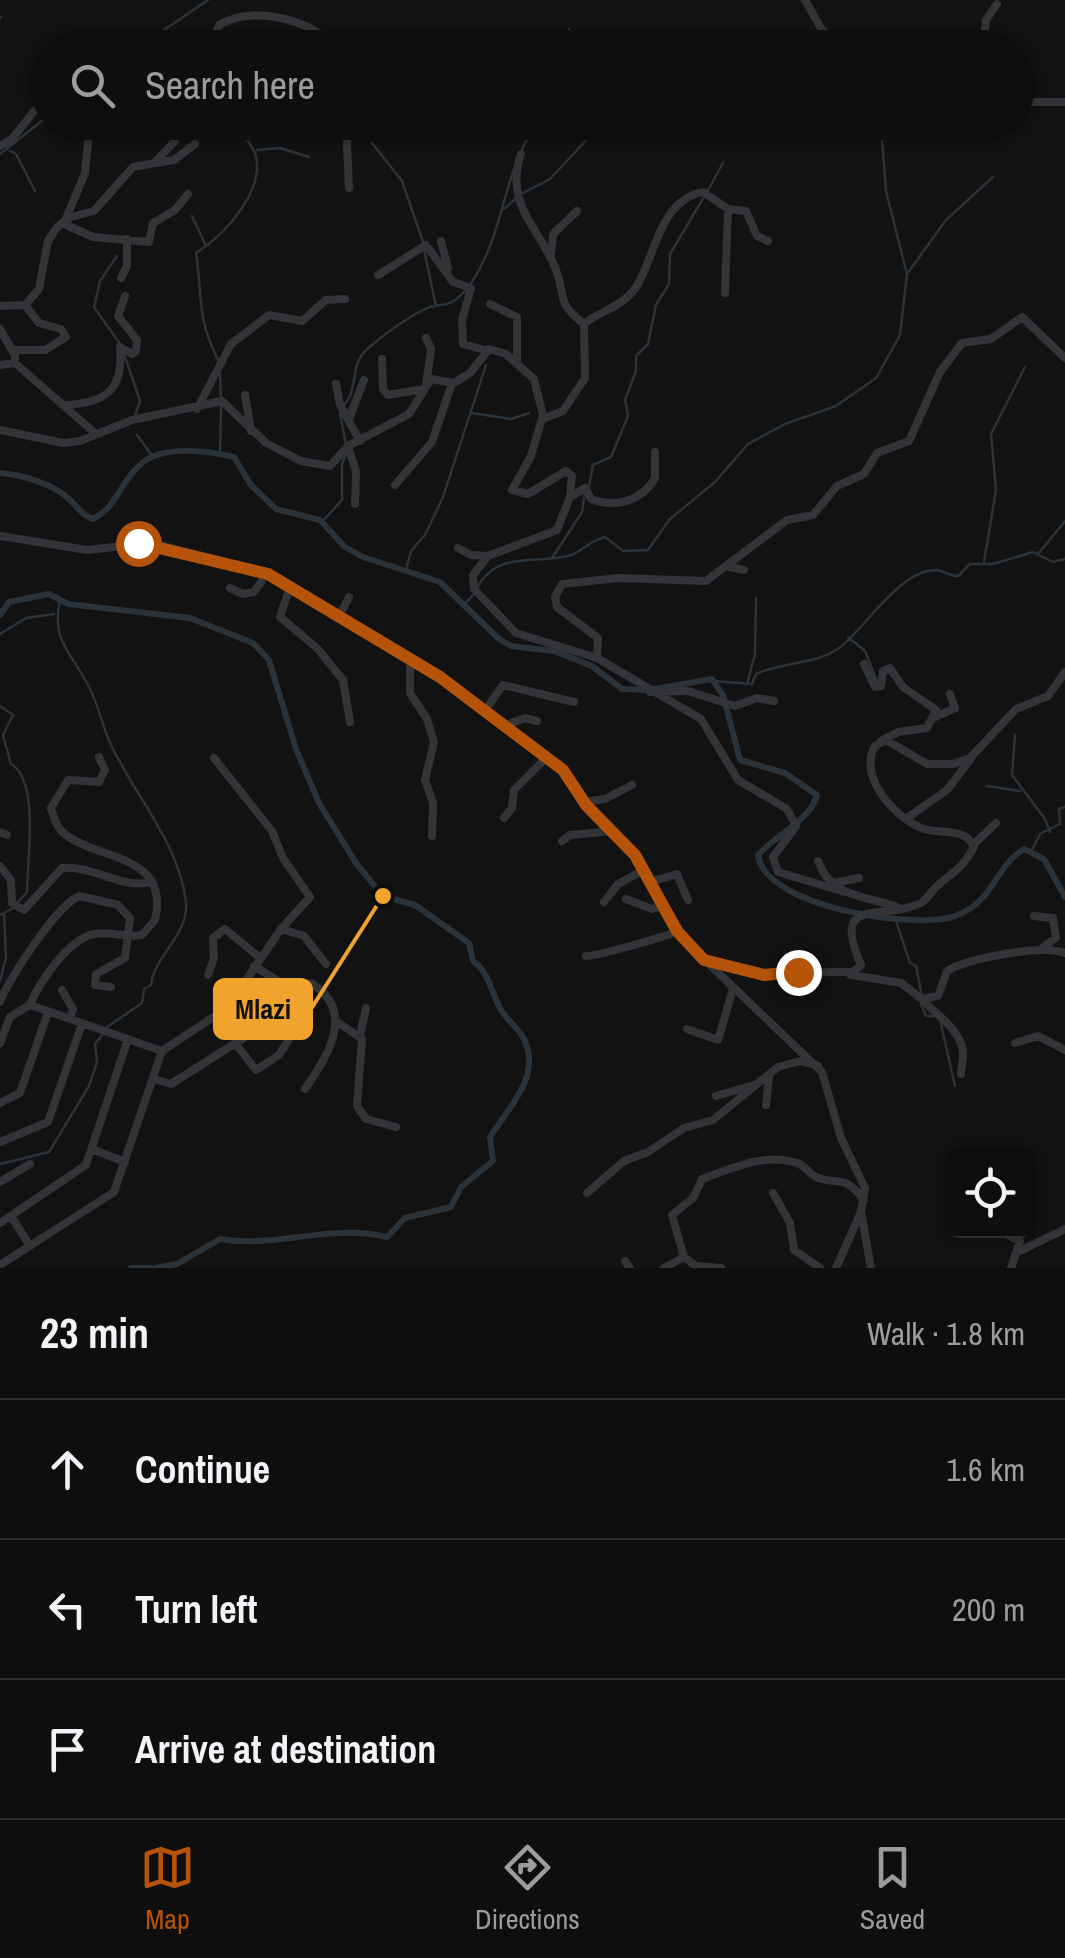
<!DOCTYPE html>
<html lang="en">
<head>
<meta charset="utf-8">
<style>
  body { margin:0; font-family:"Archivo Narrow",sans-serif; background:#171717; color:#f1f3f6 }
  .controls { position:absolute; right:30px; bottom:30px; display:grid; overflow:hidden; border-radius:15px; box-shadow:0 2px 8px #0004 }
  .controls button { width:90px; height:90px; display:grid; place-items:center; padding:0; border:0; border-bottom:2px solid #2e2e2e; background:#0e0e0e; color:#f1f3f6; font:50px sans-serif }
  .stop { position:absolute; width:30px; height:30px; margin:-22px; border:8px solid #b45309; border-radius:50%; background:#fff }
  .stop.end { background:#b45309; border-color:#fff; box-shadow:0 2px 10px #0008 }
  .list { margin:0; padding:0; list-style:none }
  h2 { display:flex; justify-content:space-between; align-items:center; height:130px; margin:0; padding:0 40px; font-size:42px }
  h2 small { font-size:32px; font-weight:400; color:#9b9c9e }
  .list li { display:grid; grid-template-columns:65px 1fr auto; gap:30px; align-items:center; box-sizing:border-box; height:140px; padding:0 40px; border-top:2px solid #2e2e2e }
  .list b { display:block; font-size:38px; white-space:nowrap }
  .list em { font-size:32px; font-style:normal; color:#9b9c9e }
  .icon { flex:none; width:55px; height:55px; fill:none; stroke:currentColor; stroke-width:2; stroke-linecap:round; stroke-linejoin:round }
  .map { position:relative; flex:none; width:1065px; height:1268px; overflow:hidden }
  .search { position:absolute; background:#0e0e0e; box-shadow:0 2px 8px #0004; left:30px; right:30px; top:30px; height:110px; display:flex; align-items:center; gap:25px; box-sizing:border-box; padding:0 35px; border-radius:55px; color:#9b9c9e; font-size:38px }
  .sheet { height:550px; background:#0e0e0e }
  nav { display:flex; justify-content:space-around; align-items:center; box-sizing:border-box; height:140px; border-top:2px solid #2e2e2e; background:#0e0e0e; font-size:28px; color:#9b9c9e }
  nav a { display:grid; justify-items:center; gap:5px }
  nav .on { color:#b45309 }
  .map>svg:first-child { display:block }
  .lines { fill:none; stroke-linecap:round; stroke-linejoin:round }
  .stream { stroke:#2a3339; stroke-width:2.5 }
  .river { stroke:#2a3339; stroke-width:6 }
  .minor { stroke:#333438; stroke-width:8 }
  .route { stroke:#b45309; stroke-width:12 }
  .leader { fill:none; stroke:#f0a32d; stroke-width:4 }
  .callout-dot { fill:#f0a32d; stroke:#0d0d0e; stroke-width:4 }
  .callout { fill:#f0a32d; stroke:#f0a32d; stroke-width:4 }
  .callout-label { font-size:28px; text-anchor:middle; font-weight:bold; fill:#111 }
</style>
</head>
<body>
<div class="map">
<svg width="1065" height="1268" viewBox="0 0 1065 1268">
  <rect width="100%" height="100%" fill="#121213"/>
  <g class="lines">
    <path class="stream" d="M0,18L1,17
      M148,41L208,0
      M138,48L186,35
      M567,48L569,29
      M882,139L886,191L907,274
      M247,140L260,122
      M372,143L402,181L423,242
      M257,150L280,148L309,157
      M10,151L16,154L35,191
      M0,154L48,116
      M707,192L723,163
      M523,193L550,179L603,122
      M504,209L516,198
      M192,216L206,246
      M424,250L436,306
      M117,256L100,281L94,307L120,344
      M470,285C507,229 499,181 537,122
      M124,354L140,401L135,416
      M218,360C196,315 203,299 196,253C224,235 264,193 256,156C253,144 241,133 234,122
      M220,372L221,399
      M343,406C360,389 348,367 367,349C383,335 407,318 423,310C441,300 444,313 465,291
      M472,413L511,419L529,413
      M340,414L346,445
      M137,435L153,457
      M220,454L221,406
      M589,486L593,465L611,457L628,416L625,400L636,371V356L648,344L656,305L669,284L670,254L704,197
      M322,522L342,500V464L347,451
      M1038,554L1065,521
      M552,558L582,512L585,493
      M984,562L996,490L991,434L1025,367
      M406,570L411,551L425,535L443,497L486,365
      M478,586C498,550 539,565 571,555C581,552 589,541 605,537L623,551L648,550L670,519L715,482L748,444L785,424L836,406L876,378L900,335L907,274L946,220L993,177
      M60,599C51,641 70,650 89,687C99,705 102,726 111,745C135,796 179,843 186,902C189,935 154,956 151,985L144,989L142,1003L107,1027
      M464,605L474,594
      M0,634L26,618L54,614
      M848,637L865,651L877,681
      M714,681L752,684L756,674C781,662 815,665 839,648C865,629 899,570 936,570C944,571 950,576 958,576L970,564H993L1033,552L1053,562L1065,559
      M747,684L755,654L756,598
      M0,706L13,715L3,735L11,764C40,781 27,861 27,892L17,903
      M1015,735L1012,775L1045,819L1050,832
      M987,786L1020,791
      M1032,850L1040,834L1060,824L1059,809L1065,807
      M0,915L13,908
      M896,921L910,963L916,966L922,996
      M0,981L6,958L4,914
      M921,1004L926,1016H934
      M940,1020L955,1086
      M0,1164L49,1152L89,1086L97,1062L95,1044L102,1035"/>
    <path class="river" d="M0,473C22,475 52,483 69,499C79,508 79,513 93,519C118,506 120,482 140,465C161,444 208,451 234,457L251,485L276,509L320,520L345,547L363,557L440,582L499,639L511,646L554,651L592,666L622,689L648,690
      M0,615L9,602L49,594L68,604L190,618L253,643L269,660L296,749L319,803L356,863L383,896L415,905L469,943L473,961C489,972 491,992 500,1008C506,1020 518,1027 524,1039C542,1076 509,1107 490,1137L493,1161L461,1187L451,1207L405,1218L387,1237C329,1223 276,1249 220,1239L177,1264L155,1268
      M649,690L712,679L723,695L740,760L785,773L817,795C811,820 774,836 758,855C765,908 917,930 955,916C996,901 993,868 1024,849L1044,859L1065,897
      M131,1268H150"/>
    <path class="minor" d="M805,0L822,30L845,48
      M210,48L219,25C256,4 307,20 338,47
      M983,48L986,20L997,4
      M1018,102H1065
      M346,122L349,188
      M0,146L12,139L35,110
      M521,154C503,206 542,230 556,270C567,299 555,301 584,324
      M154,163L175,141L179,122
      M65,221L85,173L88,143
      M62,223L93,237L149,242L153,223L175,210L188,194
      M441,241L448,268
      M551,255L553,234L577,211
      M378,275L426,245L453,282L471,288L462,320L463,344L488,351
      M121,278L127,266V239
      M725,293L728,209
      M490,304L517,317V360
      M0,306L25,305
      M0,329L13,352
      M382,359L383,389L388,395L424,389
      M0,365L15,363
      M336,384L340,405L360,441
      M426,385L431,349L426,338
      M245,395L251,431
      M65,405C107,403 124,389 120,347L132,354L136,351L137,340L118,316L125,296
      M197,409L231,344L269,315L302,321L326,300L345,299
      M349,419L364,380
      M542,419L563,411L585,378L584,324C600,311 624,306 636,287C655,258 659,200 703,192L728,209L746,211L757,236L768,241
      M0,430L63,443L80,441L132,420L222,401L266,443L301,461L330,466L348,446L409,414L431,379L454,383L470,373L489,349L506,354L534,379L543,415L531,456L512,490L528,494L566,471L572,476L570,497L557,530L488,556L473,575L474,589L516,633L597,658L701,719L738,780L787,809L796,826L773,857L778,872L845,892
      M96,434L15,363V350H45L66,337L61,329L39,323L25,305L39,289L48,241L57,227L71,217L94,211L133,167L174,160L195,144
      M348,447L356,471L355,504
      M395,485L432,442L452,383
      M570,497L585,488L591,499C615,508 641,502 655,478V452
      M0,536L87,550L151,543L261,571L440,677L563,770L586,805L635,855L687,943L822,1072L841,1138L865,1188L861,1212L836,1268
      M458,548L471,555L488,556
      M726,566L744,570
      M290,587L280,617L317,648L343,680L350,722
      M230,588L243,594L254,592L262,581L261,571
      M340,615L349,597
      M597,658L598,638L557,607L555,597L562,584L618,578L706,581L787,520L813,515L837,486L864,474L877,453L909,441L940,372L962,343L991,339L1022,317L1065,358
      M410,659V693L427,719L434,742L425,780L433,803L432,836
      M864,664L875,687L881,686L883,671L890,668L903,687L936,710L927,728L898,732L881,741
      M650,692L688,691L735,706L757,698L774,701
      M484,712L503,685L574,702
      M933,718L955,708L950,694
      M503,726L525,718L537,721
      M214,758L272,831L283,858L310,897L281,929
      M584,802L605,799L632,785
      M504,818L512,808L514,790L546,758
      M907,818L947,790L972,757
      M0,832L7,835
      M562,841L570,835L613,831
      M974,844L996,823
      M818,861C831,898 867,896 897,907
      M0,866L11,880L12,903L24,910L62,868C93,865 123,890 151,882
      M650,882L677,874L688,900
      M833,883L859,878
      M626,899L652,909L663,906
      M604,902L618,884L644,870
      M1034,916L1053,918L1056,938L1043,947
      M586,956C593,957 669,936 677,931
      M704,961L773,975L832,972
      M832,972H853L861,965C830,894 881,922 921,903C927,900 931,891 937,886C954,871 961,870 974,847C965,825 936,836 919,827C893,815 858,776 875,746L886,740L927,764H953L970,758L1016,709L1048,696L1065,672
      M208,975L214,958L213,938L225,929L259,957
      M851,975L901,983L922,999L938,996L947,971C967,958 1043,944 1065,953
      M62,990L73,1009L70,1019
      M298,994L311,983C356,1011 329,1055 305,1089
      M922,999C937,1016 957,1026 963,1050C964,1058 961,1067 961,1074
      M0,1002C8,979 60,901 80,896L118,905L130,918L125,958L96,974L95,985L111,987
      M30,1005C39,983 68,939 94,934C110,931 126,938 142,935L155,920C170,854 101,861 66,835C57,829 54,818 51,808L68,780L99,782L105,770L99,757
      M336,1021L362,1039L357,1106L366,1119L396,1127
      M687,1029L718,1040L733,989
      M360,1035L366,1008
      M0,1043L10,1017L30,1005L162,1051L114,1192L0,1265
      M235,1043L256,1070L279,1055L310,1006L306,999L254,966
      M1015,1043L1038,1036L1065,1050
      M162,1051L227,1008L281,929L304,936L326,964
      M153,1079L171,1084L250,1034L283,984
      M716,1096L754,1085
      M0,1103L20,1093L48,1012
      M766,1105L769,1077
      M0,1142L48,1122L82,1024
      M92,1149L125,1162
      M0,1182L30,1164
      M587,1193L624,1161L648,1152L684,1128L713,1120L778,1067L801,1061L818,1066
      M773,1193L790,1223L794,1250L820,1268
      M861,1212L871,1268
      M11,1216L30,1246
      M0,1223L86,1165L128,1039
      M1002,1232L1020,1241L1011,1268
      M1020,1251L1065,1229
      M684,1257L672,1215L693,1198L702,1179C730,1169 767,1152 797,1163C805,1165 809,1174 816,1177C834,1186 844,1172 864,1200
      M684,1257L696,1266L721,1268
      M625,1261L630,1268
      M664,1268L684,1257"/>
  </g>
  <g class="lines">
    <path class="route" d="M138,543L268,574L440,677L563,770L586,805L635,855L677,931L704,960L764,975L798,972"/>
  </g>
  <path class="leader" d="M383 896L311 1009"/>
  <circle class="callout-dot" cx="383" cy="896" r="10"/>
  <rect class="callout" x="215" y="980" width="96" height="58" rx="10"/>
  <g class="callout-label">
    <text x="263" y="1019">Mlazi</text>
  </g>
</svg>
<div class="controls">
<button><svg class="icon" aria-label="locate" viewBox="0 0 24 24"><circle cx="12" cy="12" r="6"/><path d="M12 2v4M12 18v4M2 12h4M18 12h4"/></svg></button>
</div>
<div class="stop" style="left:138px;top:543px"></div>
<div class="stop end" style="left:798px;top:972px"></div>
<div class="search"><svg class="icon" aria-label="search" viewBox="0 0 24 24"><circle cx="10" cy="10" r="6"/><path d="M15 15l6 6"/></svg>Search here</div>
</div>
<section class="sheet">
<h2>23 min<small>Walk · 1.8 km</small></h2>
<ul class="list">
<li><svg class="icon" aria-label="ahead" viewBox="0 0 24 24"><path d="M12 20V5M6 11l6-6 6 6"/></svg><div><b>Continue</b></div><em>1.6 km</em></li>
<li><svg class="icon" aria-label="left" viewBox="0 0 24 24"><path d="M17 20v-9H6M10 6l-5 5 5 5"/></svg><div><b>Turn left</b></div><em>200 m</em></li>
<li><svg class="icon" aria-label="arrive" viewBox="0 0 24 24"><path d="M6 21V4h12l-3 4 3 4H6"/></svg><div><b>Arrive at destination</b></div></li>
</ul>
</section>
<nav>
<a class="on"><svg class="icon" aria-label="map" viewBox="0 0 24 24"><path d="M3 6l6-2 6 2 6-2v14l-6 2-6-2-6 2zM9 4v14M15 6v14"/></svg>Map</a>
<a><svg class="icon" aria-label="directions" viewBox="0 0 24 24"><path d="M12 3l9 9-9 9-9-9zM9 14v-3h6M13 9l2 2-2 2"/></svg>Directions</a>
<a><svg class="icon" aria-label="saved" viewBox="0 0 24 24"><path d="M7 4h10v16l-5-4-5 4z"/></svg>Saved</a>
</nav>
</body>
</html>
